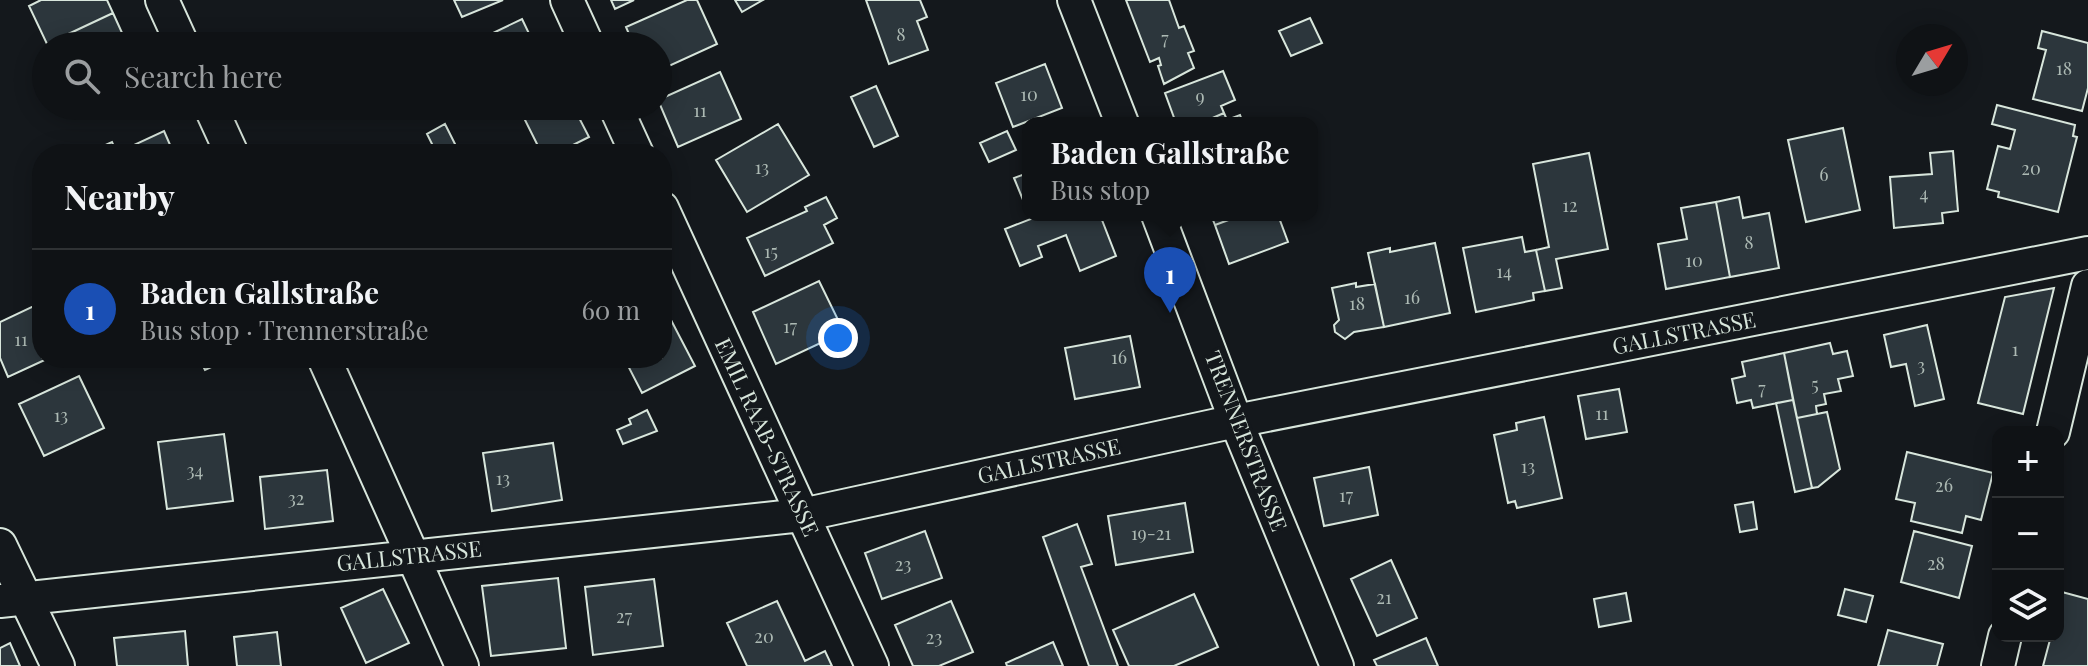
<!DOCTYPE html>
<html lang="en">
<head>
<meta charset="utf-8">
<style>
  body { margin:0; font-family:"Playfair Display",serif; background:#1d2022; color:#f1f3f6 }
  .controls { position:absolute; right:24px; bottom:24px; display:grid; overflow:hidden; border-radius:16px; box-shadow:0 4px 20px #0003 }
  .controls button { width:72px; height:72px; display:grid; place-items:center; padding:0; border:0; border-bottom:2px solid #2f3234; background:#0f1215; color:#f1f3f6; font:40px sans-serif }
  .compass { position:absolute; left:1896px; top:24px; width:72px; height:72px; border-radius:50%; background:#0f1215; box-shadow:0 4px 20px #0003; rotate:52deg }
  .you { position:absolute; left:838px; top:338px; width:28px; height:28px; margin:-20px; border:6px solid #fff; border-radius:50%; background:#1a73e8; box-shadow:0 0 0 12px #1a73e833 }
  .badge { display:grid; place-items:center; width:52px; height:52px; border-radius:50%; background:#b45309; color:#fff; font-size:26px; font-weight:700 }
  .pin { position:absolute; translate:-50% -66px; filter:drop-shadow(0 2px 4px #0008) }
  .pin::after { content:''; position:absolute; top:42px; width:28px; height:24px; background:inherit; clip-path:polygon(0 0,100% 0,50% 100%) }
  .popup { position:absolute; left:1022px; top:117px; width:296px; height:104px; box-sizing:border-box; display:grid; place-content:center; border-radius:16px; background:#0f1215; filter:drop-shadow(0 2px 6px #0005); font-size:26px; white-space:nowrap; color:#9b9ea0 }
  .popup b { font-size:30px; color:#f1f3f6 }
  .popup::after { content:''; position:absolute; left:50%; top:100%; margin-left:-16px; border:16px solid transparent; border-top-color:#0f1215 }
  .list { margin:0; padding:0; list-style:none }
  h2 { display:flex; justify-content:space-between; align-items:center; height:104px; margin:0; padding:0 32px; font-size:34px }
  h2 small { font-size:26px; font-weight:400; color:#9b9ea0 }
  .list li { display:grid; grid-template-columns:52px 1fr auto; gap:24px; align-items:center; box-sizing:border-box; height:120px; padding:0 32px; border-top:2px solid #2f3234 }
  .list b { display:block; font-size:30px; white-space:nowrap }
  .list p { margin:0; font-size:26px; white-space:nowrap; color:#9b9ea0 }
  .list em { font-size:26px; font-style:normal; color:#9b9ea0 }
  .icon { flex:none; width:44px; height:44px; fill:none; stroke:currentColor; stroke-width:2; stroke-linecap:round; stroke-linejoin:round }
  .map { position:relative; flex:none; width:2088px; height:666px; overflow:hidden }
  .search { position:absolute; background:#0f1215; box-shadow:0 4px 20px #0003; left:32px; top:32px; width:640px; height:88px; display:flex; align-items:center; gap:20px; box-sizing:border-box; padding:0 28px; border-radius:44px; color:#9b9ea0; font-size:30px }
  .panel { position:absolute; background:#0f1215; box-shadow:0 4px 20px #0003; left:32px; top:144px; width:640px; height:224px; border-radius:32px }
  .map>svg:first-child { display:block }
  .building { fill:#2c363c; stroke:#d8e6dc; stroke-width:2 }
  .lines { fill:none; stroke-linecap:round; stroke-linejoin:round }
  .street-casing { stroke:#d8e6dc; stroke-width:36 }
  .street { stroke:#14181c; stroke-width:32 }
  .labels { text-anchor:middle; stroke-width:6; stroke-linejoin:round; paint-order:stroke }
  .number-label { font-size:18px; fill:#adbab4 }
  .street-label { font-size:22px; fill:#d8e6dc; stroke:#14181c }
</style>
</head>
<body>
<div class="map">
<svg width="2088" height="666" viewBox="0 0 2088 666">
  <rect width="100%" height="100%" fill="#14181c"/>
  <path class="building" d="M41,0H107L113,13L47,44L29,6Z
    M454,0H503L462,17Z
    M611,0H634L615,9Z
    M687,0H697L717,44L658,71V46H634L626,27Z
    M735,0H763L742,12Z
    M866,0H920L927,17L917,21L928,50L889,64Z
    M1126,0H1169L1179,28L1184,26L1194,51L1188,53L1194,68L1164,84L1158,66L1161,65L1159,58L1150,62Z
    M113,13L128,46H48L47,44Z
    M1310,18L1322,43L1291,56L1279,31Z
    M522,19L535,46H466Z
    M2042,31L2088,43V88L2082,111L2033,99L2046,50L2038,48Z
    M1045,64L1062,108L1013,127L996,83Z
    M1223,71L1235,100L1221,106L1224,113L1201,123H1176L1165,93Z
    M720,72L741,119L678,147L658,100Z
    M876,86L898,136L874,147L851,97Z
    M1997,105L2075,125L2073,136L2077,137L2058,212L1998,197L1999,192L1987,189L1998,146L2010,149L2015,130L1992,124Z
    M537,106H573L589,137L555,154H542L522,114Z
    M1224,113L1227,120L1240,115L1243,123H1201Z
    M445,124L460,154H437L427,134Z
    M778,124L809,175L747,212L716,160Z
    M1843,128L1860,210L1806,222L1788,140Z
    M164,131L174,154H94L92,151L112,142L117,153Z
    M1007,131L1016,150L989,162L980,143Z
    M1953,151L1958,211L1942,213L1943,223L1894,228L1890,177L1932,174L1930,153Z
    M1589,153L1608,249L1556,259L1562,288L1545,291L1536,250L1549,247L1533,164Z
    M1028,173V212L1014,178Z
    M826,197L837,218L824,225L833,243L765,276L747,238L807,211L805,207Z
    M1739,197L1743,218L1769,213L1779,268L1730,277L1716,202Z
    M1716,202L1730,277L1666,289L1658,244L1687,239L1681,208Z
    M1041,215H1100L1116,256L1080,271L1066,235L1038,246L1042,257L1020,266L1005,229Z
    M1211,215H1242L1215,225Z
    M1242,215H1278L1288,242L1229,264L1215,225Z
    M1522,237L1525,252L1536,250L1545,291L1533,293L1534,300L1476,312L1463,248Z
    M1435,243L1450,313L1384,327L1368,253L1390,248V252Z
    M819,281L844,332L776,364L753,312Z
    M1356,283V287L1375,284L1384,327L1354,332L1345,339L1335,332L1334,325L1339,320L1332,288Z
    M2054,288L2023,414L1978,403L2005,297Z
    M38,304L42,314V358H49L8,377L0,358V322Z
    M671,320L695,366L642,393L624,358H662V324Z
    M1927,325L1944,399L1915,406L1906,364L1891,367L1884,335Z
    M1130,336L1140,387L1075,399L1065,348Z
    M1830,343L1833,354L1847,351L1853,376L1838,379L1841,391L1824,394L1826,404L1816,406L1817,414L1797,418L1784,353Z
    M1784,353L1793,400L1753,408L1751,400L1737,403L1732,379L1745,376L1742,362Z
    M199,358H231L205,370Z
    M79,376L104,428L44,456L19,404Z
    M1619,389L1627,432L1586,439L1578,396Z
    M1793,400L1812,488L1795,492L1776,403Z
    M647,410L657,431L623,444L617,430L631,424L629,419Z
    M1827,412L1840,469L1818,487L1812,488L1797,418Z
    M1544,417L1562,498L1517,508L1515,501L1508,503L1494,435L1517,430L1516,423Z
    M224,434L233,501L167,509L158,442Z
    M553,443L562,500L492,511L483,453Z
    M1907,452L1993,473L1981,520L1966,516L1962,533L1911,521L1915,503L1896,499Z
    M1369,467L1378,515L1324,526L1314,478Z
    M327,470L333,521L265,529L260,477Z
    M1753,502L1757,529L1740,532L1735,505Z
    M1185,503L1193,552L1116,565L1108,516Z
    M1077,524L1092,564L1081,567L1118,666H1089L1043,537Z
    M925,531L942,578L882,599L865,553Z
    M1914,531L1972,546L1959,598L1901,582Z
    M1391,560L1417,618L1377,636L1351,579Z
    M558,578L566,648L491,656L482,586Z
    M654,579L663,646L593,655L585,587Z
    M383,589L409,643L366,663L341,608Z
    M1845,589L1873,596L1866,622L1838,615Z
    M2062,592L2088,599V666H2043L2051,636H2058V607Z
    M1626,593L1631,621L1599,627L1594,599Z
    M1194,594L1218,647L1174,666H1129L1113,630Z
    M777,601L805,661L825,651L832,666H747L727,623Z
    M951,601L973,652L939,666H913L895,625Z
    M1888,630L1943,644L1937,666H1878Z
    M185,631L188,666H117L114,638Z
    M277,632L281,666H237L234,637Z
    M1426,638L1438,666H1377L1374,660Z
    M1053,642L1063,666H1007L1006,663Z
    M10,643L20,666H0V648Z"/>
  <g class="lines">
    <g class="street-casing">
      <path id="street" d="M162,0L183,46
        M567,0L588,46
        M1074,0L1122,123
        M210,106L232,154
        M615,106L637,154
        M662,208L872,666
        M1158,215L1236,421L1337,666
        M324,358L462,666
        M2053,432L2088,286
        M0,545L58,666
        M0,601L802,515L1236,421L2088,253
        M1998,666L2005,636"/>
    </g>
    <use href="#street" class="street"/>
  </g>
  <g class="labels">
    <g class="number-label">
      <text x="901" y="41">8</text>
      <text x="1165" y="45">7</text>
      <text x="2064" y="75">18</text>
      <text x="1029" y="101">10</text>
      <text x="1200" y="103">9</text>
      <text x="700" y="117">11</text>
      <text x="762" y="174">13</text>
      <text x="2031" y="175">20</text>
      <text x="1824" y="181">6</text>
      <text x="1924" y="200">4</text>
      <text x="1570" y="212">12</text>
      <text x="1749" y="249">8</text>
      <text x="771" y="258">15</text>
      <text x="1694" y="267">10</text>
      <text x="1504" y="278">14</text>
      <text x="1412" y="304">16</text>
      <text x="1357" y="310">18</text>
      <text x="790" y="333">17</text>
      <text x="21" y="346">11</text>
      <text x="2015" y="356">1</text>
      <text x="1119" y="364">16</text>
      <text x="1921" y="372">3</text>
      <text x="1815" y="391">5</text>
      <text x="1762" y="395">7</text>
      <text x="1602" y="420">11</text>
      <text x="61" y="422">13</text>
      <text x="1528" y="473">13</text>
      <text x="195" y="477">34</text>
      <text x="503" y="485">13</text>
      <text x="1944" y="492">26</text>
      <text x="1346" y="502">17</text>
      <text x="296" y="505">32</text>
      <text x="1151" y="540">19-21</text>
      <text x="1936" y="570">28</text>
      <text x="903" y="571">23</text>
      <text x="1384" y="604">21</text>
      <text x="624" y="623">27</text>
      <text x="764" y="643">20</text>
      <text x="934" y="644">23</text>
    </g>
    <g class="street-label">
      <text transform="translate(1684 333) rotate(-11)" y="8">GALLSTRASSE</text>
      <text transform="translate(767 437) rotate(65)" y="8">EMIL RAAB-STRASSE</text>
      <text transform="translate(1246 441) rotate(69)" y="8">TRENNERSTRASSE</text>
      <text transform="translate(1049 461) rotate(-12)" y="8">GALLSTRASSE</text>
      <text transform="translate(409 556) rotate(-6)" y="8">GALLSTRASSE</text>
    </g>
  </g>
</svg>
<div class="controls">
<button>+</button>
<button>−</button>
<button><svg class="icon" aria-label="layers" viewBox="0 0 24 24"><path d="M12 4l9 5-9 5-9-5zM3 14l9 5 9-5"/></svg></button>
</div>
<svg class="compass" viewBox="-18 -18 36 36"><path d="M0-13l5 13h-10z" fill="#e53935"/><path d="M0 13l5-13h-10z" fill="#9b9ea0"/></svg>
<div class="you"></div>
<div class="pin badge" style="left:1170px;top:313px;background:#1a4fb4">1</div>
<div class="popup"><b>Baden Gallstraße</b>Bus stop</div>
<div class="search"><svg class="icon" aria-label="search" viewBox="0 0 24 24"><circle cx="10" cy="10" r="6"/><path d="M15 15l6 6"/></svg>Search here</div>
<section class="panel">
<h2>Nearby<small></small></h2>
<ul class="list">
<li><span class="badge" style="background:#1a4fb4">1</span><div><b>Baden Gallstraße</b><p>Bus stop · Trennerstraße</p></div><em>60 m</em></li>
</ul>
</section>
</div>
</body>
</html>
